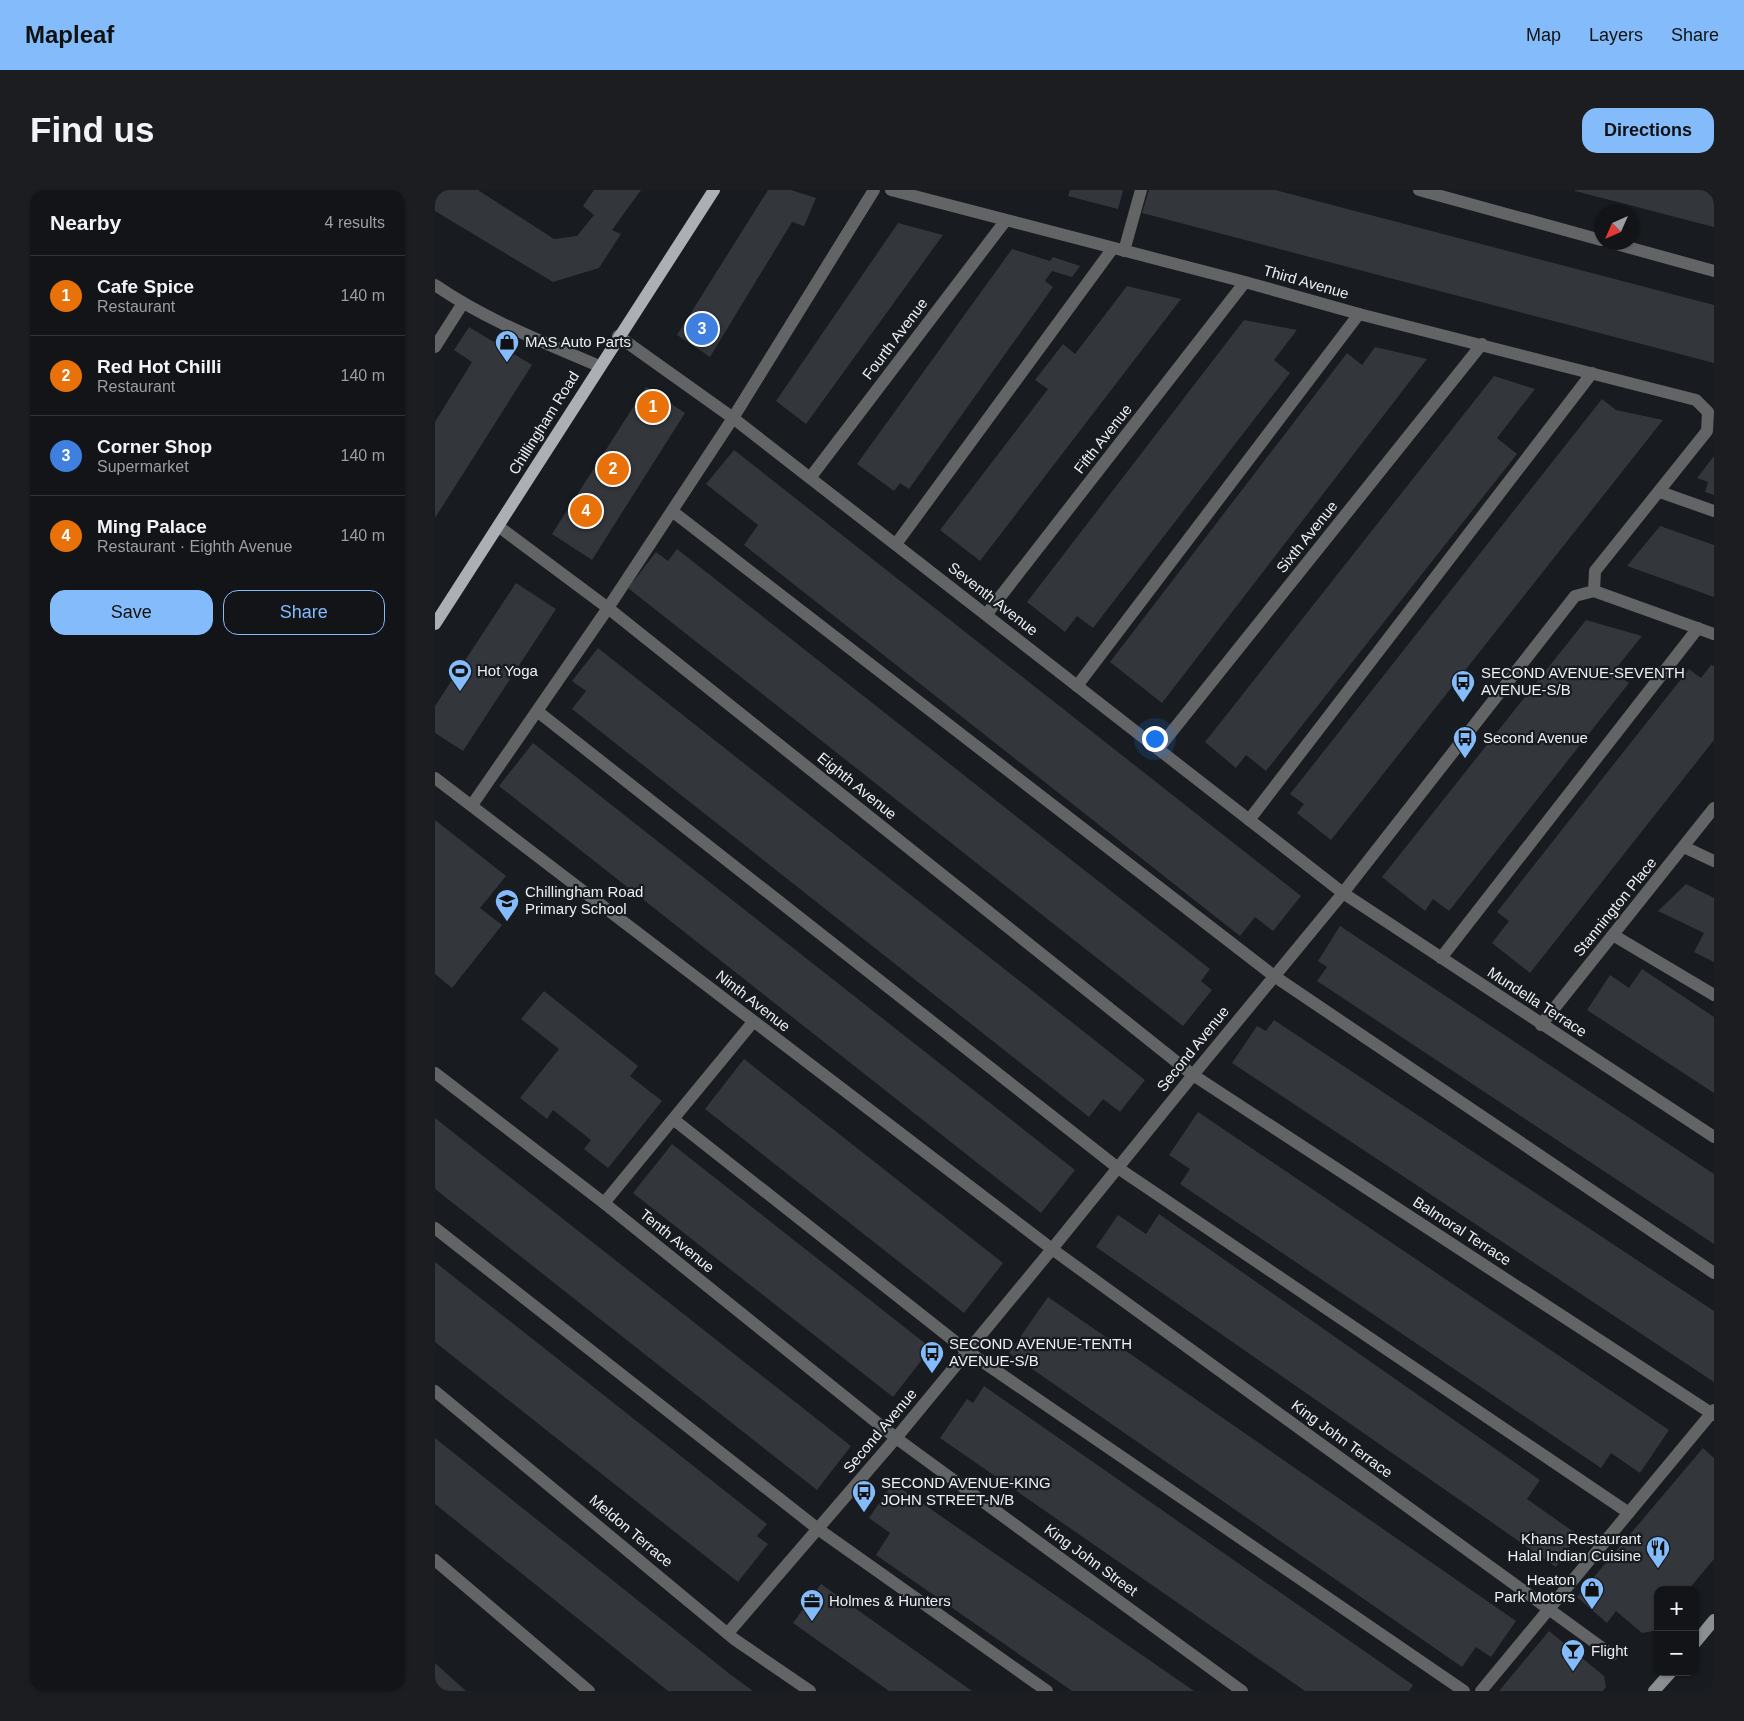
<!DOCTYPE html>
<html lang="en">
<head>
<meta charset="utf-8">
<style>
  body { margin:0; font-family:Helvetica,sans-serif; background:#1b1d20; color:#f1f3f6 }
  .controls { position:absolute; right:15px; bottom:15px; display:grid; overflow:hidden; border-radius:10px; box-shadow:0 1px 4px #0004 }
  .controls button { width:45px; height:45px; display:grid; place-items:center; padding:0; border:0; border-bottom:1px solid #313336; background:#121417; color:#f1f3f6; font:25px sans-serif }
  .compass { position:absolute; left:1159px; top:15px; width:45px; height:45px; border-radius:50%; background:#121417; box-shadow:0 1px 4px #0004; rotate:225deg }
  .you { position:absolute; left:719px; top:548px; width:18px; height:18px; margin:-12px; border:4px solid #fff; border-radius:50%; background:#1a73e8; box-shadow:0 0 0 8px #1a73e833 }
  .badge { display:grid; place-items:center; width:32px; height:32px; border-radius:50%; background:#84bcfb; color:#fff; font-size:16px; font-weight:700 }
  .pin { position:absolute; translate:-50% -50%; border:2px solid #fff; box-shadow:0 1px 5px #0006 }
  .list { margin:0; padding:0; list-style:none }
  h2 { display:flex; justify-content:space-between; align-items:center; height:65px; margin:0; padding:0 20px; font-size:21px }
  h2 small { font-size:16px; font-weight:400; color:#9c9ea1 }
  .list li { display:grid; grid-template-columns:32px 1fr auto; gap:15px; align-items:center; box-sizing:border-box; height:80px; padding:0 20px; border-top:1px solid #313336 }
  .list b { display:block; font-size:19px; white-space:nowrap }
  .list p { margin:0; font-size:16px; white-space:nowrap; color:#9c9ea1 }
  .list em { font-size:16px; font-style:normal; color:#9c9ea1 }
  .actions { display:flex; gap:10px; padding:15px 20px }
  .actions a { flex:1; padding:11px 0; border:1px solid #84bcfb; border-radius:15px; text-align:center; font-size:18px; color:#84bcfb }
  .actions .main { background:#84bcfb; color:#111 }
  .map { position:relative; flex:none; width:1279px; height:1501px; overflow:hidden; border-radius:15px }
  header { display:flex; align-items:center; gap:30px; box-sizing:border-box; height:70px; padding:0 25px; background:#84bcfb; color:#111 }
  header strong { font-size:24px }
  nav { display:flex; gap:28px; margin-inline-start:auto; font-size:18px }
  .intro { display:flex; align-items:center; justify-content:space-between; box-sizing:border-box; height:120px; padding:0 30px }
  h1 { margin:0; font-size:35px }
  .button { padding:12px 22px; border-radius:15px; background:#84bcfb; color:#111; font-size:18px; font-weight:700 }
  main { display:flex; gap:30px; padding:0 30px }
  aside { flex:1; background:#121417; border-radius:15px; box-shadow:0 1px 4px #0004 }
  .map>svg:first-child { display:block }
  .building { fill:#33363b }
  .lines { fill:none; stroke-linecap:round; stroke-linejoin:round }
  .lane { stroke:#636466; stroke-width:12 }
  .street { stroke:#636466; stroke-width:12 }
  .secondary { stroke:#8c8f92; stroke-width:12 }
  .primary { stroke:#acb0b4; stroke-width:12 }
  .labels { text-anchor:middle; stroke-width:4.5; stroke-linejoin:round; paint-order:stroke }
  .street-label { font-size:15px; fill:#edf0f2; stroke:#181b1f }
  .poi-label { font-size:15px; fill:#edf0f2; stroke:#181b1f; text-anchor:start }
</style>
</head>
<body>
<header>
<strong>Mapleaf</strong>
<nav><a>Map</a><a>Layers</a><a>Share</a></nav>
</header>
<div class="intro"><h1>Find us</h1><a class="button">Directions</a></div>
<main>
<aside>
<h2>Nearby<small>4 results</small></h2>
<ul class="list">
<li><span class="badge" style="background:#e8710a">1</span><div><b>Cafe Spice</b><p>Restaurant</p></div><em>140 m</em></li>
<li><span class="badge" style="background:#e8710a">2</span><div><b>Red Hot Chilli</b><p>Restaurant</p></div><em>140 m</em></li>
<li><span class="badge" style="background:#3f7fe0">3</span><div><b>Corner Shop</b><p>Supermarket</p></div><em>140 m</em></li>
<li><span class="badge" style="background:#e8710a">4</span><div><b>Ming Palace</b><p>Restaurant · Eighth Avenue</p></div><em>140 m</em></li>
</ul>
<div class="actions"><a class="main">Save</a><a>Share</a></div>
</aside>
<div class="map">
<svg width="1279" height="1501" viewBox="0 0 1279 1501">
  <rect width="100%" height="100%" fill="#181b1f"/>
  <path class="building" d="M0,0H43L119,49L142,46L159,25L148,16L159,0H206L177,40L186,44L164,78L118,92L0,21Z
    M333,0H356L381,8L369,36L357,32L275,167L242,145Z
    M635,0H688L683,19L633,6Z
    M714,0H840L1279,115V173L707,23Z
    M1140,0H1279V37L1140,1Z
    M463,33L508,45L371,234L341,211Z
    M577,59L615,71L618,67L645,76L637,87L617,81L610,91L618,97L474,299L465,293L459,301L422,274Z
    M692,96L746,109L545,371L505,340L613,199L600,190L628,154L640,164Z
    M809,130L862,140L839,170L855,183L658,438L642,426L630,442L592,412Z
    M34,137L97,175L0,328V232L37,172L19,160Z
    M940,157L992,169L727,513L675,472L912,163L927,175Z
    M1059,186L1100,199L1062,248L1082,264L831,581L811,565L801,578L770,552Z
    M211,197L250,223L157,370L117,344Z
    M1167,209L1181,220L1228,230L896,650L862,623L869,614L855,604Z
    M299,260L866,706L838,741L820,727L805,746L309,355L323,335L271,294Z
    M1279,266V305L1270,302L1273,292L1262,288Z
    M1225,336L1279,355V407L1192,376Z
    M242,359L775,779L766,791L777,800L748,836L193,398L221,362L233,371Z
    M81,393L121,419L28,561L0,543V516Z
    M1151,430L1207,446L1178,482L1194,493L1014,721L998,709L990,721L947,687Z
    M163,458L710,890L685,922L668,909L654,927L137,519L151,501L137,491Z
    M1276,475L1279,476V550L1095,783L1057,753L1074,731L1062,722L1254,479L1266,488Z
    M98,553L640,980L606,1023L64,596Z
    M0,630L71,686L45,718L67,735L17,798L0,784Z
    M1251,694L1279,708V772L1259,762L1269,743L1223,721Z
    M905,736L1279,984V1054L882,791L892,777L883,771Z
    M1207,779L1279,827V903L1152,820L1175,785L1194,798Z
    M109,801L203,876L195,886L227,911L173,978L149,959L156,950L118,920L112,929L85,908L124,859L86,829Z
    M839,830L1279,1121V1192L797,873L822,836L831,841Z
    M309,869L568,1073L529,1123L270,919Z
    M763,922L1234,1240L1205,1283L1176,1263L1166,1278L745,994L755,979L734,965Z
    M0,928L416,1256L382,1300L0,999Z
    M237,954L496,1158L458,1207L198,1003Z
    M724,1024L1105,1290L1092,1309L1143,1345L1121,1377L661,1057L683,1025L711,1044Z
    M0,1072L332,1334L322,1346L333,1354L303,1392L0,1152Z
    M613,1107L1081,1431L1056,1467L1041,1457L1027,1477L574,1163Z
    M549,1196L978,1495L974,1501H870L505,1248L532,1209L538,1213Z
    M0,1248L296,1485L318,1501H233L0,1314Z
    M1268,1258L1279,1268V1369L1253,1400H1223V1435L1218,1441L1207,1443L1181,1421L1172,1433L1142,1407Z
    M458,1293L759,1501H637L441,1365L455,1343L434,1328Z
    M386,1394L537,1501H454L358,1433Z
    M1114,1441L1169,1486L1171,1497L1168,1501H1064Z
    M0,1473L31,1501H0Z"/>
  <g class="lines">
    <path class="lane" d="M984,0L1166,50
      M1174,52L1279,81
      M689,61L706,0
      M0,157L28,113
      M1225,302L1279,321
      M237,321L839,786L1279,1083
      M461,354L678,58
      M642,496L924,124
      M102,521L683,978L1194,1323
      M37,615L173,418L298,228L439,0
      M814,630L1157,183
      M1178,745L1279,805
      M1006,768L1263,438
      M238,929L532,1161L1029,1501
      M169,1013L318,832
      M0,1038L383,1339L612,1501
      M0,1370L154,1501
      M1046,1501L1279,1220"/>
    <path class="street" d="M456,0L810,92L924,124L1261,210L1273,222
      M0,95C51,130 108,152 164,176
      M183,146L298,228L908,703L1279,947
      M375,288L571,30
      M63,336L173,418L758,885L1279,1225
      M1159,401L1160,381L1272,241L1273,222
      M1159,401L1279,444
      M551,425L810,92
      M723,559L1047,154
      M0,588L617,1059L1177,1465
      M1249,657L1279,671
      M1106,835L1279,618
      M0,883L169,1013L461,1248L807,1501
      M0,1201L299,1449L375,1501
      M293,1443L461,1248L617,1059L758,885L908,703L1140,406L1159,401"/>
    <path class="secondary" d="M1260,1453L1279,1430
      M1219,1501L1236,1482"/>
    <path class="primary" d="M0,434L279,0"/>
  </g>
  <defs>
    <g id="shop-pin" transform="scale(1.25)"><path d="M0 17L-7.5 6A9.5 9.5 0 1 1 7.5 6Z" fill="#84bcfb" stroke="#181b1f"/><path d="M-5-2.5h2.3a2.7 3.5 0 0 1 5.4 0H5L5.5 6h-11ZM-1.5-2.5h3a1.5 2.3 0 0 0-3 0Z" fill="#111"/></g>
    <g id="stadium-pin" transform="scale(1.25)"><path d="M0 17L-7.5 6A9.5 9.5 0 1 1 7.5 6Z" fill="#84bcfb" stroke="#181b1f"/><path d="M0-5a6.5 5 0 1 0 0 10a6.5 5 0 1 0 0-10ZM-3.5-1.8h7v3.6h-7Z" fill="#111"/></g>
    <g id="bus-pin" transform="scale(1.25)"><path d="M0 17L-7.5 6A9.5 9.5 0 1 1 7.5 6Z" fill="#84bcfb" stroke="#181b1f"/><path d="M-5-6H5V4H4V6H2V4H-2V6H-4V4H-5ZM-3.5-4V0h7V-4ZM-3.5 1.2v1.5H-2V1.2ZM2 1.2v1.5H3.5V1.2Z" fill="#111"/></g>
    <g id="school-pin" transform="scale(1.25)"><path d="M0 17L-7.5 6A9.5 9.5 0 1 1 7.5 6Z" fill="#84bcfb" stroke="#181b1f"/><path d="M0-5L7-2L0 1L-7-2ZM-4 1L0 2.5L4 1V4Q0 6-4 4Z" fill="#111"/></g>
    <g id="restaurant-pin" transform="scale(1.25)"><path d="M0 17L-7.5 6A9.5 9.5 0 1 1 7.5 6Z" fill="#84bcfb" stroke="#181b1f"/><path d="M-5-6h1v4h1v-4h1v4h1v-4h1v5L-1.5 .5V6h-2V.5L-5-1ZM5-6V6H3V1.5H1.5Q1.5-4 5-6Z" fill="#111"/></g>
    <g id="office-pin" transform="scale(1.25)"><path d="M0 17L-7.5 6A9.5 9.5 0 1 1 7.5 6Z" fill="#84bcfb" stroke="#181b1f"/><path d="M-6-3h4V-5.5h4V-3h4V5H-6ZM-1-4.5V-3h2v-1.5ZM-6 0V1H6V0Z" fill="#111"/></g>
    <g id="bar-pin" transform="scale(1.25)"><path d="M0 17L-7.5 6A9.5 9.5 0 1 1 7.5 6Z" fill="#84bcfb" stroke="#181b1f"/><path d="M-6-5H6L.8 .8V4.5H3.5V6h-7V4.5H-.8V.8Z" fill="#111"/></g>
  </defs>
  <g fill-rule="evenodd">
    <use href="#shop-pin" x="72" y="152"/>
    <use href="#stadium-pin" x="25" y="481"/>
    <use href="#bus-pin" x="1028" y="492"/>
    <use href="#bus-pin" x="1030" y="548"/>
    <use href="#school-pin" x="72" y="711"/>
    <use href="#bus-pin" x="497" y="1163"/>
    <use href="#bus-pin" x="429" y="1302"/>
    <use href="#restaurant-pin" x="1223" y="1358"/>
    <use href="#shop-pin" x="1157" y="1399"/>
    <use href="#office-pin" x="377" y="1411"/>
    <use href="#bar-pin" x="1138" y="1461"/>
  </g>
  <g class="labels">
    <g class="street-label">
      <text transform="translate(871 92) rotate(16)" y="5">Third Avenue</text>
      <text transform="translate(460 149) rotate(-53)" y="5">Fourth Avenue</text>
      <text transform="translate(109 233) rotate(-58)" y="5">Chillingham Road</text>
      <text transform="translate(668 249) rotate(-52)" y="5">Fifth Avenue</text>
      <text transform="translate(872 347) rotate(-51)" y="5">Sixth Avenue</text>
      <text transform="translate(558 409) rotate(38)" y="5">Seventh Avenue</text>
      <text transform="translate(422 596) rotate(39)" y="5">Eighth Avenue</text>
      <text transform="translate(1180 717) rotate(-51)" y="5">Stannington Place</text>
      <text transform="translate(318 811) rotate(38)" y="5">Ninth Avenue</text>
      <text transform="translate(1102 812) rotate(33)" y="5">Mundella Terrace</text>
      <text transform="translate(758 859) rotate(-51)" y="5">Second Avenue</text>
      <text transform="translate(1027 1041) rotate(33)" y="5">Balmoral Terrace</text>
      <text transform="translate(242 1051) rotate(39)" y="5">Tenth Avenue</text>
      <text transform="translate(445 1241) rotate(-50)" y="5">Second Avenue</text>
      <text transform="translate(907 1249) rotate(36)" y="5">King John Terrace</text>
      <text transform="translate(196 1341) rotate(40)" y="5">Meldon Terrace</text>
      <text transform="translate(656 1370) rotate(36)" y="5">King John Street</text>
    </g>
    <g class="poi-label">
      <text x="90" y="157">MAS Auto Parts</text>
      <text x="42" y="486">Hot Yoga</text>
      <text x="1046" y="488">SECOND AVENUE-SEVENTH<tspan x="1046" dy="17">AVENUE-S/B</tspan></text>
      <text x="1048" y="553">Second Avenue</text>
      <text x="90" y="707">Chillingham Road<tspan x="90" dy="17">Primary School</tspan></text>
      <text x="514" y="1159">SECOND AVENUE-TENTH<tspan x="514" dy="17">AVENUE-S/B</tspan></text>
      <text x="446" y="1298">SECOND AVENUE-KING<tspan x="446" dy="17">JOHN STREET-N/B</tspan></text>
      <text x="1206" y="1354" text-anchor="end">Khans Restaurant<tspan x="1206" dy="17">Halal Indian Cuisine</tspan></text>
      <text x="1140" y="1395" text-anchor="end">Heaton<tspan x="1140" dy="17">Park Motors</tspan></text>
      <text x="394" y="1416">Holmes &amp; Hunters</text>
      <text x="1156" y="1466">Flight</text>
    </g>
  </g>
</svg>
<div class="controls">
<button>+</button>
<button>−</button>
</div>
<svg class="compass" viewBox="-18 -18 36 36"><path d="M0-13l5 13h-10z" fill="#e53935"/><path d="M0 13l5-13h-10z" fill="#9c9ea1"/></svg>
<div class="you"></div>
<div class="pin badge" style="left:218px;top:217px;background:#e8710a">1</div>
<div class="pin badge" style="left:178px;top:279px;background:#e8710a">2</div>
<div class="pin badge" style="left:267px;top:139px;background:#3f7fe0">3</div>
<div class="pin badge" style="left:151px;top:321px;background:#e8710a">4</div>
</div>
</main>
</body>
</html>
